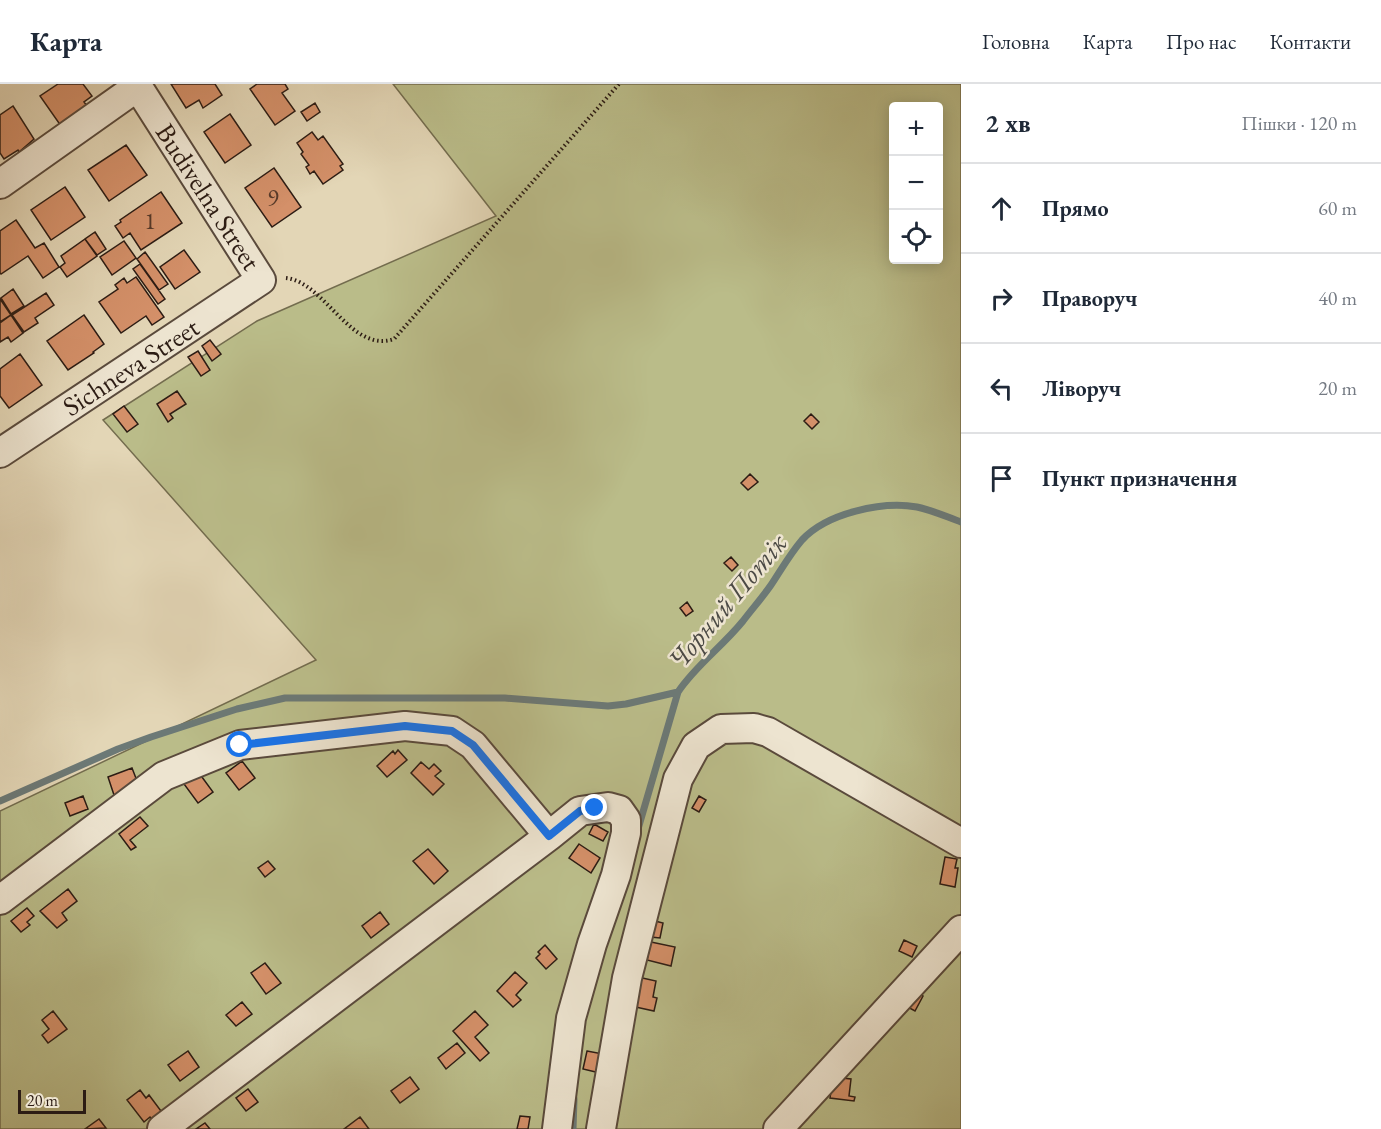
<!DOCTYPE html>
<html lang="uk">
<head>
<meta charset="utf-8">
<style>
  body { margin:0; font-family:"EB Garamond",serif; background:#f6f6f7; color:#1f2937 }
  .controls { position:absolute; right:18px; top:18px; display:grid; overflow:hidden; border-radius:6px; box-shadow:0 3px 15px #0003 }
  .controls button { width:54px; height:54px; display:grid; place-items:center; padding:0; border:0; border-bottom:2px solid #e0e1e3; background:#fff; color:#1f2937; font:30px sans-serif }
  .scale { position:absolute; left:18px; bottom:15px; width:68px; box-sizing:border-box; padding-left:6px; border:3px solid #2c1c14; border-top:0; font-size:16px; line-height:21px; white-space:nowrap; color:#2c1c14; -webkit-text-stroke:4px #ede4d0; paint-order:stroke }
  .stop { position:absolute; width:18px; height:18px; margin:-14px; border:4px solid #1a73e8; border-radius:50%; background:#fff }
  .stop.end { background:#1a73e8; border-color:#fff; box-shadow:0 2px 6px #0008 }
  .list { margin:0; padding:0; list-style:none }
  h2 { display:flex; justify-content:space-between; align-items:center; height:78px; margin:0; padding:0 24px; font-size:26px }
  h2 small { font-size:20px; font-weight:400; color:#747a83 }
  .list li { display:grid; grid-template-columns:39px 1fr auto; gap:18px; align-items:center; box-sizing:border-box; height:90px; padding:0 24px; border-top:2px solid #e0e1e3 }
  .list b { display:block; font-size:22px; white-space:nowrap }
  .list em { font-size:20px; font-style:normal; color:#747a83 }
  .icon { flex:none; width:33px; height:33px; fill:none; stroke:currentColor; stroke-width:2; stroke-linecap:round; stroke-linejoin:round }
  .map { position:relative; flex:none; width:961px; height:1045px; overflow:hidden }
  header { display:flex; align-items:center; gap:36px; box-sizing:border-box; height:84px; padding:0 30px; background:#fff; border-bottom:2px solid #e0e1e3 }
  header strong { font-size:28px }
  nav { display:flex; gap:33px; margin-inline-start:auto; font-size:21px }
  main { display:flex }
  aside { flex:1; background:#fff }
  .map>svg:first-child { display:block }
  .green { fill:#babc89; stroke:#736c4e; stroke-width:1.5; fill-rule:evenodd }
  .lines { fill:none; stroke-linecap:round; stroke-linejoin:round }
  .stream { stroke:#6c7976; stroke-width:7 }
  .building { fill:#d49069; stroke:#2c1c14; stroke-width:1.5 }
  .minor-casing { stroke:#5a4a3c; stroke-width:32 }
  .path { stroke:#2c1c14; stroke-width:4; stroke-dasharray:1.5 3; stroke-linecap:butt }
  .minor { stroke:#ede4d0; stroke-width:28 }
  .route { stroke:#1a73e8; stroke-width:8 }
  .labels { text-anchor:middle; stroke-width:5; stroke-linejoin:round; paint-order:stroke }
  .number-label { font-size:24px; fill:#563929 }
  .street-label { font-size:27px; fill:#2c1c14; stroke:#ede4d0 }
  .water-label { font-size:28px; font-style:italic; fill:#4c4a45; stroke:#ede4d0 }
</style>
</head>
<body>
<header>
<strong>Карта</strong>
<nav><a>Головна</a><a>Карта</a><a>Про нас</a><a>Контакти</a></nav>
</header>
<main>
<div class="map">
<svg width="961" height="1045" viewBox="0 0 961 1045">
  <rect width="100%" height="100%" fill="#e3d6b6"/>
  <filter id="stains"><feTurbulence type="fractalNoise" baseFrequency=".00333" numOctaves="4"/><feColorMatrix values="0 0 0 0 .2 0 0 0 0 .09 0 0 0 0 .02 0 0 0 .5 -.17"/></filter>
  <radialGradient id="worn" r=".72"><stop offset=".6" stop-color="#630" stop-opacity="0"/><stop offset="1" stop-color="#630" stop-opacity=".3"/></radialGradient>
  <path class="green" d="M393,0H961V1045H0V727L316,576L103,336L257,237L496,132ZM894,22H938V176H894Z"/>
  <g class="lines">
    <path class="stream" d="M0,717L118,665L151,653L237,625L285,614H505L608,622L626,620L678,608
      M638,745L678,608C696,581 722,563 743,537C752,525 762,514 771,501C781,486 790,470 802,456C827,429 882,417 917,423C932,426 947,433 961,438
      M573,1045L574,1015"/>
  </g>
  <path class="building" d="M58,0H83L92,12L84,18L88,23L61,42L40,12Z
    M171,0H215L222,11L203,24L199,16L186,24Z
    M257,0H285L288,5L282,9L295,27L275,41L250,5Z
    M315,19L320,28L307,37L301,28Z
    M13,22L34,55L19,68L18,66L4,75L0,69V31Z
    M230,30L251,61L225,79L204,48Z
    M312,48L318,56L323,52L343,80L340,82L343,86L323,100L314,87L310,90L306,83L309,81L301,70L303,68L297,59Z
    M126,61L147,91L109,117L88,86Z
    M274,84L301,123L272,143L245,104Z
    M65,103L85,133L51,156L31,126Z
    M161,108L182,139L141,166L130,149L123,154L115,142L121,138L120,136Z
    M16,136L35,164L44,159L59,183L43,194L28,172L1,190L0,189V147Z
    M95,148L106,165L97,171L85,155Z
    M85,155L97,172L67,193L60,183L65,179L61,172Z
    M124,157L136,174L112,191L100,173Z
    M184,166L200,188L175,205L160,183Z
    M145,168L168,200L159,206L137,175Z
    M140,180L165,215L158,220L133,185Z
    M136,193L164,233L152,241L146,232L121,249L99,218L118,205L115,201L124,194L127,199Z
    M13,205L24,222L11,230L1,214Z
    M46,209L54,221L35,234L38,239L24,248L12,231Z
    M0,215L11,231L0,238Z
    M11,231L23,249L11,258L8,253L0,258V239Z
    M84,231L104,260L93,268L94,269L68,286L47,257Z
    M210,256L221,270L212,277L202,262Z
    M198,267L210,286L201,292L188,273Z
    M20,270L42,301L9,324L0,312V285Z
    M177,307L186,320L170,330L173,334L168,338L157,320Z
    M124,322L138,340L127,348L113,330Z
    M811,330L819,338L812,345L804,337Z
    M750,390L758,398L748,406L741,399Z
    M731,473L738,481L732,487L724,479Z
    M687,518L693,527L686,532L680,524Z
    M398,666L407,676L387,693L377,682L393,667L395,670Z
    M242,677L255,694L239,706L226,689Z
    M421,678L429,685L434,680L441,687L435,692L444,700L433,711L411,689Z
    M132,684L139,702L114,711L108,693Z
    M199,689L213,708L198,719L184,700Z
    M83,712L88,725L70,732L65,719Z
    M699,712L706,716L699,728L692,724Z
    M140,733L148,742L130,756L136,763L131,766L119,750Z
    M594,740L608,748L603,757L589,750Z
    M579,760L600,774L591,789L569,774Z
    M428,765L448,787L434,800L413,777Z
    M945,773L957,775L955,784H958L955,803L940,800Z
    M268,777L275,785L265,793L258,784Z
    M68,805L77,817L62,829L67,836L57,844L40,827Z
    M27,824L34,832L27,838L30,841L21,848L11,837Z
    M380,828L389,840L371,854L362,842Z
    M655,837L663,839L660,854L651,853Z
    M904,856L917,862L912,873L899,867Z
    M651,858L675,863L671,882L647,876Z
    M545,861L557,875L546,885L536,874L540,870L538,868Z
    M265,879L281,899L266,910L251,889Z
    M515,888L527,899L516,911L521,916L513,923L497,907Z
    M638,893L656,897L653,913L657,914L654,927L631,922Z
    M911,905L923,912L915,927L902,920Z
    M242,918L252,930L236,942L226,931Z
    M53,927L67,945L48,959L42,951L49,945L42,936Z
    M475,927L488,941L475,953L489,969L480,977L453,947Z
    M457,959L465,969L446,985L438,974Z
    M188,967L199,983L180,997L168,981Z
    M587,967L603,970L600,989L583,985Z
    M410,993L419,1005L400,1019L391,1007Z
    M833,993L851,995L849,1012L855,1013L854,1017L830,1014Z
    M248,1005L258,1018L246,1027L236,1014Z
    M140,1006L146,1014L149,1011L164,1031L154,1038L150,1033L144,1038L127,1016Z
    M520,1032L530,1033L528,1045H517Z
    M360,1033L369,1045H344Z
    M99,1035L106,1044L85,1045Z
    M205,1039L210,1045H196Z"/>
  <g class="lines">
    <g class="minor-casing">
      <path id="minor" d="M0,100L137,3
        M0,369L261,196L136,0
        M0,816L164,692L240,661L405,642L452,647L473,661L549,752L580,727L608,723L619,726L626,736V749L616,791L592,860L571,934L557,1045
        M162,1045L549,752
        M601,1045L627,894L678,695L696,662L721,645L754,644L768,648L961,759
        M778,1045L961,846"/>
    </g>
    <path class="path" d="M286,194C325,198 351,270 394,255L619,0"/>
    <use href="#minor" class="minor"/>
  </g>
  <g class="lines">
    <path class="route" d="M240,661L405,642L452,647L473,661L549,752L580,727L595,724"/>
  </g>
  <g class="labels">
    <g class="number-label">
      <text x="273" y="122">9</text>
      <text x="150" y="145">1</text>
    </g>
    <g class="street-label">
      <text transform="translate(208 113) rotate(57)" y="9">Budivelna Street</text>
      <text transform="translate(131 283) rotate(-33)" y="9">Sichneva Street</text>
    </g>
    <g class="water-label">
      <text transform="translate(727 517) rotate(-50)" y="10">Чорний Потік</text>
    </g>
  </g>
  <rect width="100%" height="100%" filter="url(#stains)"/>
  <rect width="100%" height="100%" fill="url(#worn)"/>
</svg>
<div class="controls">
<button>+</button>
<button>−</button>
<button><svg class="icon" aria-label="locate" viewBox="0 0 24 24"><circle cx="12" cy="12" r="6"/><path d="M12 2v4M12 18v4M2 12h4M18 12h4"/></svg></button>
</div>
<div class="scale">20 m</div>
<div class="stop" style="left:240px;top:661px"></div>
<div class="stop end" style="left:595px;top:724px"></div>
</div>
<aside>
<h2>2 хв<small>Пішки · 120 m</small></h2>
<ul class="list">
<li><svg class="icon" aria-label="ahead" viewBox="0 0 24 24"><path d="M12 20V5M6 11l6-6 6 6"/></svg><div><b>Прямо</b></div><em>60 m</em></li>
<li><svg class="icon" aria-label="right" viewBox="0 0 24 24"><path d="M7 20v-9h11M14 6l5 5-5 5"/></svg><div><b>Праворуч</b></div><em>40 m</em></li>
<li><svg class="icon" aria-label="left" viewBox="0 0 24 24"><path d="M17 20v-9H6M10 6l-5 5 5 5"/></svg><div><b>Ліворуч</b></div><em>20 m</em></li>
<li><svg class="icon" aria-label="arrive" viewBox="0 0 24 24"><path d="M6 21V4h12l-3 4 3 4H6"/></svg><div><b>Пункт призначення</b></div></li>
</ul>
</aside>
</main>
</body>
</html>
